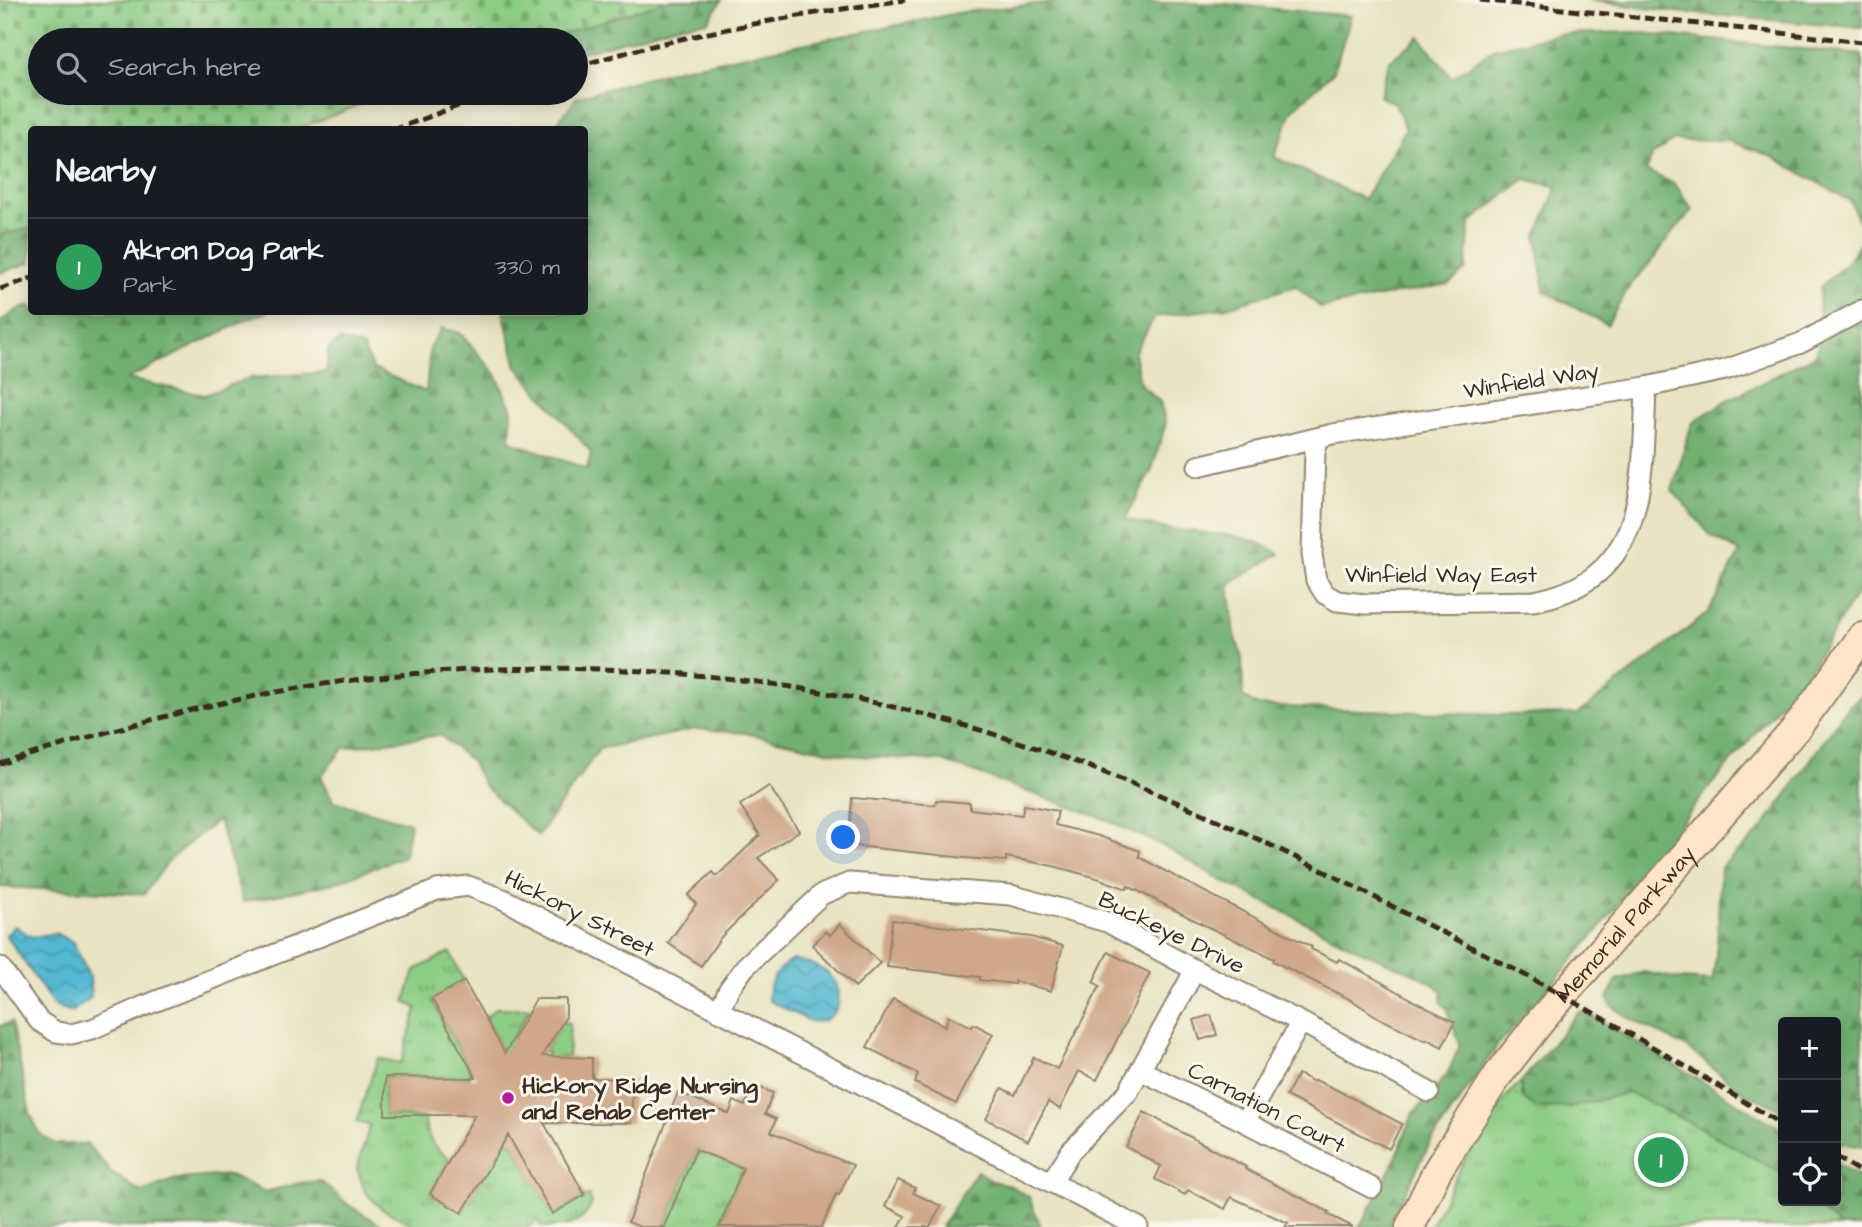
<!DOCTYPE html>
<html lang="en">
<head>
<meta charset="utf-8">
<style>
  body { margin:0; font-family:"Architects Daughter",sans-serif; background:#242831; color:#f1f3f6 }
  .controls { position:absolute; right:21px; bottom:21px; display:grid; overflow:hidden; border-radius:7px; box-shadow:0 4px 18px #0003 }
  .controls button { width:63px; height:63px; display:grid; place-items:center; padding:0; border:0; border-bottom:2px solid #363941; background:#171b24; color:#f1f3f6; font:35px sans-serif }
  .you { position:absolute; left:844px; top:838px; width:24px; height:24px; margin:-18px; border:5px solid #fff; border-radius:50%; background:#1a73e8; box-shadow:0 0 0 10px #1a73e833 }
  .badge { display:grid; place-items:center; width:46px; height:46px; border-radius:50%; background:#db2777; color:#fff; font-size:23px; font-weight:700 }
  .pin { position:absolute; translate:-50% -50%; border:4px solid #fff; box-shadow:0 2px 7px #0006 }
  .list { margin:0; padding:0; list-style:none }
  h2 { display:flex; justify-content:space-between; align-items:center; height:91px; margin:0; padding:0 28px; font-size:30px }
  h2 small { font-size:23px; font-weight:400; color:#9ea1a6 }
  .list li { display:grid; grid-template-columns:46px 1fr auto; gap:21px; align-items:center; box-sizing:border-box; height:98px; padding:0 28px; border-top:2px solid #363941 }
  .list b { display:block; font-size:26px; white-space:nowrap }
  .list p { margin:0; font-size:23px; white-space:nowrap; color:#9ea1a6 }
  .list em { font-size:23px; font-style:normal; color:#9ea1a6 }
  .icon { flex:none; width:38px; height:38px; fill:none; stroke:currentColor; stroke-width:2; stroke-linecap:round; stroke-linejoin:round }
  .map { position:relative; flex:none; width:1862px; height:1227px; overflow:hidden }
  .search { position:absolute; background:#171b24; box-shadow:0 4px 18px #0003; left:28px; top:28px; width:560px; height:77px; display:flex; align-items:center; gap:18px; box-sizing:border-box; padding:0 24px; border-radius:38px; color:#9ea1a6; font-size:26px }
  .panel { position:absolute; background:#171b24; box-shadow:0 4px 18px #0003; left:28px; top:126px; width:560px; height:189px; border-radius:7px }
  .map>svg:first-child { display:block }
  .grass { fill:url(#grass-tufts); stroke:#647c52; stroke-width:2 }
  .forest { fill:url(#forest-firs); stroke:#566e48; stroke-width:2 }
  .cemetery { fill:url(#cemetery-stones); stroke:#647c52; stroke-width:2 }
  .water { fill:url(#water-waves); stroke:#477178; stroke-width:2 }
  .building { fill:#d0a789 }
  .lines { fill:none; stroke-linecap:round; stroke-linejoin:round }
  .minor-casing { stroke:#928670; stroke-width:23 }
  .secondary-casing { stroke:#928670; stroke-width:32 }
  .minor { stroke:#fff; stroke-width:19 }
  .secondary { stroke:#fde5c5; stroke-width:28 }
  .rail { stroke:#3b2a1e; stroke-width:5; stroke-dasharray:10 5; stroke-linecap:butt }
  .poi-dot { fill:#b5179e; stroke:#fbf7ec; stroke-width:2.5 }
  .labels { text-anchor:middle; stroke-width:6; stroke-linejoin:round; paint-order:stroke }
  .street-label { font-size:23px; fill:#3b2a1e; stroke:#fbf7ec }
  .poi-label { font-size:23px; font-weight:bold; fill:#3b2a1e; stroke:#fbf7ec; text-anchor:start }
</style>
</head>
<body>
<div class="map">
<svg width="1862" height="1227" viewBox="0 0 1862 1227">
  <defs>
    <pattern id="grass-tufts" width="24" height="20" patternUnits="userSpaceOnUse" patternTransform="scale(1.75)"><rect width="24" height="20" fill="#8dce85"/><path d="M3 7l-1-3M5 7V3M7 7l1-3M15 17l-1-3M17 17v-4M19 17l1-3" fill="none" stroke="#74a76c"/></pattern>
    <pattern id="forest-firs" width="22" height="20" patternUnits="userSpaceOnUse" patternTransform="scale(1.75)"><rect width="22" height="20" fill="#72b172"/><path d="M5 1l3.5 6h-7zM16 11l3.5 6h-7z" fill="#5f905d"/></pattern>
    <pattern id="cemetery-stones" width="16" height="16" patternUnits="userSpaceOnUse" patternTransform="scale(1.75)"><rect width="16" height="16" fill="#8dce85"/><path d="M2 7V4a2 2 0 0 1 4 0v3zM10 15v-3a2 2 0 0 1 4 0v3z" fill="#74a76c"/></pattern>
    <pattern id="water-waves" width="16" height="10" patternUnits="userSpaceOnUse" patternTransform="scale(1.75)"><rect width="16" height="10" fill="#53b8d1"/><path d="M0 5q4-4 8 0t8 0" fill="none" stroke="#4696a9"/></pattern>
  </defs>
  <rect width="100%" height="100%" fill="#fbf7ec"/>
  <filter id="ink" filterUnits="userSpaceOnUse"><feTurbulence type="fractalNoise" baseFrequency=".0143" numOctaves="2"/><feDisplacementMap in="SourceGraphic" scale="14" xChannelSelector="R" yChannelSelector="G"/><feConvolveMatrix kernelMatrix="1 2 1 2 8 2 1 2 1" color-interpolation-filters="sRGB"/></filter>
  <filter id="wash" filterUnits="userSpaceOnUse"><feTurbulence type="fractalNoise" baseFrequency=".00686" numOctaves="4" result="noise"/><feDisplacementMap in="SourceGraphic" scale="28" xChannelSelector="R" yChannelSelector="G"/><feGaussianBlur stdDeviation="1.57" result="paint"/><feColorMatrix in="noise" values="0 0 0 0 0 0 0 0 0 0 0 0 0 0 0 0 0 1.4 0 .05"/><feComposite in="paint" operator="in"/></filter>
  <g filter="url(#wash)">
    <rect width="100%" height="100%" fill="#e9e3c2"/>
    <path class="grass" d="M450,952L464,981L432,1000L472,1071L468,1078L385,1077V1115L425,1118C425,1137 434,1148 450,1159L430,1194L462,1212L504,1141L512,1142L552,1213L589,1195L592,1203C583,1227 564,1227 542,1227L538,1221L528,1227H417L382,1209L365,1192L357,1168L370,1125L356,1122L378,1058L401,1063L417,1008L405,1002L415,970Z
      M496,1008H530L513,1038L515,1058L504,1053L485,1018Z
      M1579,1012L1783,1155V1201H1836L1862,1211V1227H1430L1466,1157L1507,1096L1521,1082Z
      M562,1022L570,1023L568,1057H557V1078L537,1071L548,1053L545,1051Z
      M696,1150L743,1168L719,1227H664Z"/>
    <path class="forest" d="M484,0H722L708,21L675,26L576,54V40H404Z
      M1588,0H1862V28L1676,12Z
      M1064,1L1225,4L1351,16L1334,71L1292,111L1274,157L1364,199L1406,129L1395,103L1379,97L1389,61L1420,37L1452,78L1494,49L1558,34L1633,32L1862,55V227L1850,201L1773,157L1729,141L1674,140L1652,156L1646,171L1675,184L1693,210L1671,234L1656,256L1629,287L1607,325L1544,291L1537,236L1557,187L1525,179L1470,223L1466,269L1449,284L1321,308L1296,286L1224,308L1155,317L1134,353L1140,384L1160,402L1166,424L1151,472L1125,519C1138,522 1150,526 1163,528C1198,534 1250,531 1279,554L1229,584L1234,631L1242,658L1243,697L1258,706L1495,715L1578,714L1708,613L1740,552L1711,536L1672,490L1692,423L1724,402L1816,355L1818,346L1820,287L1847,263L1862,239V585L1810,669L1712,784L1599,929L1523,1018L1499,1043L1429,1145L1388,1227H1359L1374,1202L1398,1153L1412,1115L1447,1075L1460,1045L1447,1008L1441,1002L1443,991L1422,977L1364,952L1223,881L1169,849L1107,820L942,761L846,755L745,733L696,729L599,749L538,836L484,786L471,761L440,735L344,748L321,776L333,801L410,823L404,856L334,883L243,902L218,820L171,858L144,894L0,887V322L17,310L31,305L32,312H268L250,318L127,379L205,395L249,378L327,372L328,350L340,340L363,347L372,368L426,392L430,346L442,328L460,333L496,374L512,410L510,441L587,469L591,452L517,367L503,312H584V130L552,129L577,97L677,69L963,12Z
      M31,204V262L0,273V213Z
      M1862,695V1147L1836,1142V1022H1783V1110L1744,1093L1686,1047L1627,1017L1612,1006L1607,998L1617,980L1644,972L1678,979L1712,981C1720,944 1717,906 1721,867L1760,832L1847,708Z
      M1579,1012L1588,1013L1783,1130V1174L1702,1129L1629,1092L1574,1107L1535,1108L1523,1098L1521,1082Z
      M11,1022L30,1113L39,1133L55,1144H87L112,1173L141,1192L176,1179L230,1175L265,1192L300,1183L320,1181L350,1206L385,1227H0V1026Z
      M1836,1163L1862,1179V1227H1840L1811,1201H1836Z
      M977,1171L992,1181L1009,1185L1029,1197L1041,1227H941Z"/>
    <path class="cemetery" d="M0,0H668L544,40H40V93H389L298,129L32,130L31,228L0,235Z"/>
    <path class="water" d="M15,926L32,937L55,933L73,942L90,978L91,997L72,1012L54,1006L6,935Z
      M793,960C857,966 846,1028 810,1021L769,1001C765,985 779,966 793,960Z"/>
    <g id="blocks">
      <path class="building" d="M769,786L799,831L758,858L779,880L721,937L701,966L668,943L696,904L688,895L713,872L717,876L760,835L740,805Z
        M852,798L935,805L936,800L970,803V809L1022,815L1024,805L1058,811L1055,825L1099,836L1140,851L1139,857L1178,878L1312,947L1311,949L1337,962L1339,959L1356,968L1411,999V1000L1455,1022L1442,1047L1429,1040H1424L1379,1018L1353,1001L1273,961L1274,959L1257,950L1208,927L1128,886L1127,889L1097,878L1053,866L1006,857V861L965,858L848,845Z
        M892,920L1031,937L1063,946L1051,991L1014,981V984L980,980V977L887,967Z
        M840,924L880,963L855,987L812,945L826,931L830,935Z
        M1108,952L1150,973L1097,1080L1079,1071L1060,1109L1048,1102L1028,1141L986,1119L1002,1088L1015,1095L1034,1057L1057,1069L1100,986L1093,982Z
        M464,981L505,1053L536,999H566V1017L542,1056L592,1058V1078L633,1079L631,1123H544L585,1195L552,1214L508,1135L462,1213L430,1194L475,1115H385V1077L476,1078L432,999Z
        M893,999L945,1026L949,1016L972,1027L974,1024L993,1034L956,1104L915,1083L918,1074L867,1047Z
        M1211,1015L1217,1035L1200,1040L1194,1020Z
        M1298,1074L1314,1082L1315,1080L1333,1088L1402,1124L1389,1149L1286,1096Z
        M753,1085L773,1093L765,1114L776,1119L771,1132L853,1165L839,1195L836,1194L822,1227H719L743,1168L696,1150L664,1227H640L628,1222L678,1092L729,1114L734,1101L745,1106Z
        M1144,1112L1246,1167L1245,1169L1329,1212L1327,1214L1353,1227H1285L1288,1223L1231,1197L1225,1209L1188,1190L1185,1195L1155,1179L1161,1166L1126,1147Z
        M898,1180L915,1188L913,1193L941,1206L930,1227H899L905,1216L885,1206Z"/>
    </g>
  </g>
  <g filter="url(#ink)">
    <use href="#blocks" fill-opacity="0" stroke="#928670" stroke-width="2"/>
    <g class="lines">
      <g class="minor-casing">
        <path id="minor" d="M1319,438L1315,451L1312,554L1316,580L1325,594L1337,601L1365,604L1534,601C1649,580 1642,479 1646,387
          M1198,466L1333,434L1646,387L1725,370L1801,343L1862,310
          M0,967L39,1021L56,1032L71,1034L92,1029L144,1006L437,890L468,886L503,899L1138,1227
          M719,1011L729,989L745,967L821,895L849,883L1011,895L1107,922L1195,970L1301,1022L1429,1092
          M1140,1070L1245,1122L1372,1188
          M1245,1122L1301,1022
          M1051,1182L1071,1151L1128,1092L1195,970"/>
      </g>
      <g class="secondary-casing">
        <g id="secondary">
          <path id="s1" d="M1410,1227L1437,1171L1498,1075L1542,1019L1798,726L1862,637"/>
        </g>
      </g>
      <use href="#minor" class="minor"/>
      <use href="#secondary" class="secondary"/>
      <path class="rail" d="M1480,0L1862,42
        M576,67C683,34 795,15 905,0
        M393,130L493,93
        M0,289L32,278
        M0,764C118,727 237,694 361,679C549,657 753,668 937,718C1101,761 1252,833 1401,911C1449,936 1498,960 1545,986C1626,1030 1705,1078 1783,1125
        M1836,1157L1862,1173"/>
    </g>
  </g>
  <circle class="poi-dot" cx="508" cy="1098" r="7"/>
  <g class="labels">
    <g class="street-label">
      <text transform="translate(1531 380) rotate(-9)" y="8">Winfield Way</text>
      <text x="1441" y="582">Winfield Way East</text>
      <text transform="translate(580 913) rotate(27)" y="8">Hickory Street</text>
      <text dy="8" stroke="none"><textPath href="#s1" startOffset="373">Memorial Parkway</textPath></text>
      <text transform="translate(1172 932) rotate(26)" y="8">Buckeye Drive</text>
      <text transform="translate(1267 1107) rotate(27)" y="8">Carnation Court</text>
    </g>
    <g class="poi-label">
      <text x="522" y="1093">Hickory Ridge Nursing<tspan x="522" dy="26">and Rehab Center</tspan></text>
    </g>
  </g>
</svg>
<div class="controls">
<button>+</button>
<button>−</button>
<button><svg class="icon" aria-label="locate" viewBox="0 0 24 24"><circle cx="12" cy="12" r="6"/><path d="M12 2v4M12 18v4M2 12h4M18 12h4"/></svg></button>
</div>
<div class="you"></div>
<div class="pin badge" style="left:1661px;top:1160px;background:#2e9e5b">1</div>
<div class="search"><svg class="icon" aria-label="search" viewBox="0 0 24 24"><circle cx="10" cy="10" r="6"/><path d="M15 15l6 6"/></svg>Search here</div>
<section class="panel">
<h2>Nearby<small></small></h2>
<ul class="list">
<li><span class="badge" style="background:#2e9e5b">1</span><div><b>Akron Dog Park</b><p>Park</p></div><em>330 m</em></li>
</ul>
</section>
</div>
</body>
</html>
